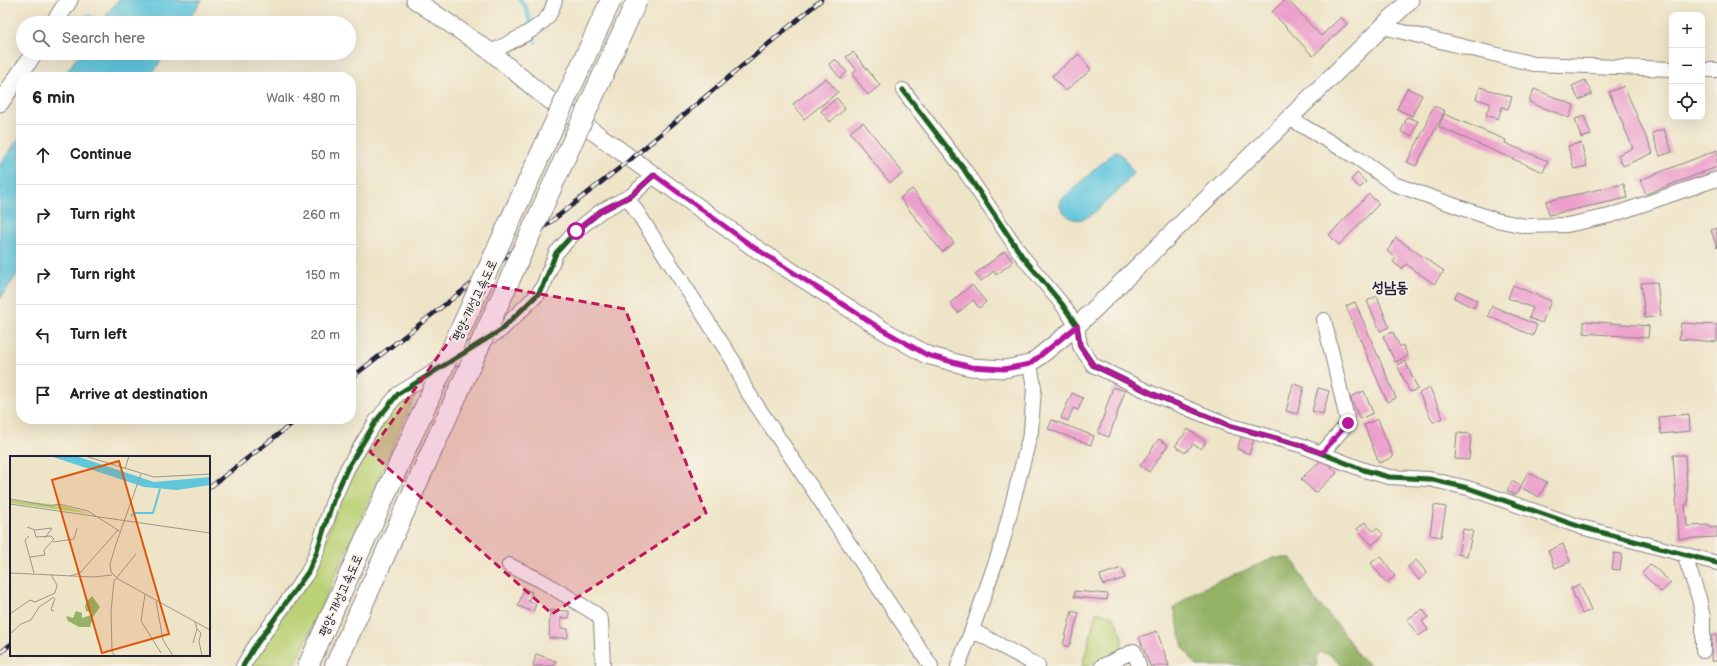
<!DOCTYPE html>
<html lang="en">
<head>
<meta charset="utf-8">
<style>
  body { margin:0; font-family:"Balsamiq Sans","Poor Story",sans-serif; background:#f6f6f6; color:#222 }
  .controls { position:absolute; right:12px; top:12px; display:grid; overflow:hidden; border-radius:8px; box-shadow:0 4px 16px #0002 }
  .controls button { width:36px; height:36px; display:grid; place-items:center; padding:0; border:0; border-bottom:1px solid #e0e0e0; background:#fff; color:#222; font:20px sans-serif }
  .stop { position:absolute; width:12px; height:12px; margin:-9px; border:3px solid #b5179e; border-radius:50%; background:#fff }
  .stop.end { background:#b5179e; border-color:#fff; box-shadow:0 1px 4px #0008 }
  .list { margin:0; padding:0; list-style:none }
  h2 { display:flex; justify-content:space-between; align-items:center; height:52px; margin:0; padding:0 16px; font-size:17px }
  h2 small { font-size:13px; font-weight:400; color:#767676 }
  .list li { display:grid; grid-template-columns:26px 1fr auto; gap:12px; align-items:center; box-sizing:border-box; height:60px; padding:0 16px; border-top:1px solid #e0e0e0 }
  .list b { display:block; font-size:15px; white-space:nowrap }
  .list em { font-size:13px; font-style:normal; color:#767676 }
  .icon { flex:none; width:22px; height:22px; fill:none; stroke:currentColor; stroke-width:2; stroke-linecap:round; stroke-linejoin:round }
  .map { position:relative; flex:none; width:1717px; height:666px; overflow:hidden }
  .search { position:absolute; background:#fff; box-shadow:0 4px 16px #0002; left:16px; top:16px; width:340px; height:44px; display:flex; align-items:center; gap:10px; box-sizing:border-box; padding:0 14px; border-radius:22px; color:#767676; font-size:15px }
  .panel { position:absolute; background:#fff; box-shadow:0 4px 16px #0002; left:16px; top:72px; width:340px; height:352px; border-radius:16px }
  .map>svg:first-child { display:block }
  .green { fill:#bbd175; stroke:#6e7a58 }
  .forest { fill:#94b366; stroke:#5b6a50 }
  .water { fill:#5fc6dc; stroke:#40748c }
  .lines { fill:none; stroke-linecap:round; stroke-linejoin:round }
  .stream { stroke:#5fc6dc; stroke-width:4 }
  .building { fill:#ec9fcc }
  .minor-casing { stroke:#888381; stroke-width:16 }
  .major-casing { stroke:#888381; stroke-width:19 }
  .highway-casing { stroke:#888381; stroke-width:22 }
  .minor { stroke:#fff; stroke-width:14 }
  .major { stroke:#fff; stroke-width:17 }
  .highway { stroke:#fff; stroke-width:20 }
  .rail-casing { stroke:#22223b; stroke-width:4.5 }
  .rail { stroke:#f7f3e8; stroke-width:3; stroke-dasharray:9; stroke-linecap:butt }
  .highway-bridge-casing { stroke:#888381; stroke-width:22; stroke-linecap:butt }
  .highway-bridge { stroke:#fff; stroke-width:20 }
  .cycleway-casing { stroke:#f7f3e8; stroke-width:8 }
  .cycleway { stroke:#1b5e20; stroke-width:5 }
  .route { stroke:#b5179e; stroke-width:5 }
  .marked { fill:#c2185b; fill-opacity:0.2; stroke:#c2185b; stroke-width:3; stroke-dasharray:8 5; stroke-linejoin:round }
  .labels { text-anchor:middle; stroke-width:3.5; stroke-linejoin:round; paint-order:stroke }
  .street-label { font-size:13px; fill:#22223b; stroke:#f7f3e8 }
  .quarter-label { font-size:15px; font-weight:bold; fill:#22223b; stroke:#f7f3e8 }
  .inset-river { fill:none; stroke:#5fc6dc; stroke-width:2 }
  .inset-road { fill:none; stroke:#9c968f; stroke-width:1 }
  .view { fill:#de560e; fill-opacity:0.15; stroke:#de560e; stroke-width:2 }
  .inset-edge { fill:none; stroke:#22223b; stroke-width:2 }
</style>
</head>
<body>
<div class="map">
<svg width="1717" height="666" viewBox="0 0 1717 666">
  <rect width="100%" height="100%" fill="#f7f3e8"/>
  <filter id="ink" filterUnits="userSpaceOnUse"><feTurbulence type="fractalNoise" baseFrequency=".025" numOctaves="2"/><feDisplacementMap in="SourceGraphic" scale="8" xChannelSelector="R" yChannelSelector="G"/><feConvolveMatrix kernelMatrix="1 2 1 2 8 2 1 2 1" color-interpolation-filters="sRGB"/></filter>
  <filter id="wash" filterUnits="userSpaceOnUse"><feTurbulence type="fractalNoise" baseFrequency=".012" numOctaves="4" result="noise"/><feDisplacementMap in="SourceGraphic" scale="16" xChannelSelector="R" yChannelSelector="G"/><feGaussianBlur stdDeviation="0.9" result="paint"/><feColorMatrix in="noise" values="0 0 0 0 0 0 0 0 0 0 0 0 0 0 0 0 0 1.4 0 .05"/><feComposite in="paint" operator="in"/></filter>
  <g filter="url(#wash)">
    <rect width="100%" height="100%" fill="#eee4c7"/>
    <path class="green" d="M416,394L295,666H247L318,565L346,479L375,430L401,398Z
      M1096,613H1103L1113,616C1120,629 1125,636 1120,651L1088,666H1082Z"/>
    <path class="forest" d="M1274,558H1292L1314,599L1337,624L1359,656L1371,666H1342L1329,654L1319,652L1316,658L1317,666H1197L1183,647L1174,608L1196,591Z"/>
    <path class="water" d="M118,0H202L186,23H101Z
      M80,53H166L150,77H63Z
      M21,135V268L0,299V165Z
      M1115,151L1122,155L1133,172C1127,183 1119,190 1110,198C1094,213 1077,233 1060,207L1061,200Z"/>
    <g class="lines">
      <path class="stream" d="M520,0L526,7L535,42
        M88,16L102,23"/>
    </g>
    <g id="blocks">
      <path class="building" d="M1285,0H1288L1321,36L1341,17L1347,24L1313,56L1272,12Z
        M853,52L880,85L868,95L852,74L857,70L846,57Z
        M1079,54L1091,70L1065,91L1052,76Z
        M835,59L847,72L840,78L829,64Z
        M826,78L838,92L804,119L793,104Z
        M1585,80L1592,94L1579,100L1572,86Z
        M1624,86L1653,153L1623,166L1618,155L1633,148L1609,92Z
        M1480,87L1512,97L1508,109L1502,107L1498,119L1486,115L1490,103L1476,99Z
        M1407,88L1422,95L1412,116L1397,109Z
        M1534,89L1574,105L1569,118L1529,102Z
        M837,98L845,109L830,122L821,111Z
        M1434,106L1445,111L1416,166L1407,162L1428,122L1426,121Z
        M1444,114L1506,140L1505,143L1548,161L1543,172L1439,127Z
        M1584,116L1591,135L1581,138L1575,119Z
        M1407,117L1418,121L1412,136L1401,132Z
        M863,122L903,173L890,183L850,132Z
        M1664,129L1672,152L1660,156L1652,133Z
        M1581,143L1587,166L1574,169L1568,146Z
        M1717,150V167L1646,194L1640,180Z
        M1357,173L1366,182L1360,188L1351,180Z
        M1624,184L1627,198L1549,215L1546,201Z
        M912,189L954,243L942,252L900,198Z
        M1369,194L1379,204L1339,245L1329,235Z
        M1717,228V248L1711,230Z
        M1396,238L1444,271L1434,284L1406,264L1402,269L1393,262L1396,258L1387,251Z
        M1005,251L1013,262L996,275L994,271L981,281L975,274Z
        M1657,282L1661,316L1645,318L1641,283Z
        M972,285L986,302L979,308L973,300L958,313L950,303Z
        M1513,285L1551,301L1542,323L1529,318L1533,308L1508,298Z
        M1458,291L1477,300L1474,308L1454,298Z
        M1377,296L1389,327L1380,331L1367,301Z
        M1355,302L1396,398L1387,402L1346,306Z
        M1492,306L1537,325L1533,336L1488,316Z
        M1584,321L1649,326L1648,338L1584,333Z
        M1681,323L1717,325V342L1679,339Z
        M1393,332L1400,347L1403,345L1408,356L1395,362L1383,336Z
        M1405,361L1418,389L1410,392L1397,365Z
        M1293,384L1304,387L1297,414L1286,411Z
        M1113,387L1125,391L1109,437L1098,433Z
        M1318,388L1329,391L1323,414L1312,411Z
        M1430,388L1443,418L1433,422L1419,393Z
        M1364,391L1373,413L1360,419L1350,397Z
        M1072,393L1083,398L1078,410L1073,408L1068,421L1061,418Z
        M1689,414L1690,431L1661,434L1659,417Z
        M1378,419L1393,457L1379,463L1364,425Z
        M1052,420L1094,436L1091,445L1048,429Z
        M1188,429L1206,442L1201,449L1193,444L1185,453L1175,446Z
        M1457,433L1471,434L1469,460L1455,459Z
        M1242,435L1254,439L1249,454L1237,449Z
        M1159,439L1168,445L1149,472L1140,466Z
        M1673,455H1685L1688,504L1685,505L1687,526L1710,525V528L1717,527V537L1679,539Z
        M1323,458L1337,473L1315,493L1301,479Z
        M1528,472L1547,482L1539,497L1520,487L1516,495L1507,491L1512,481L1521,486Z
        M1434,505L1446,507L1441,537L1430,535Z
        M1365,522L1373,531L1377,528L1384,535L1372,545L1357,529Z
        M1463,529L1473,531L1467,556L1458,554Z
        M1563,544L1570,562L1555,568L1548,551Z
        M1614,553L1622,554L1620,570L1612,569Z
        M1381,556L1395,576L1386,583L1371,563Z
        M1416,560L1427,573L1419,580L1408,567Z
        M1651,564L1671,583L1661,592L1642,573Z
        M1122,568L1125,578L1103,585L1100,575Z
        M1580,584L1591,610L1582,614L1571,588Z
        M524,589L532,592L528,601L536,604L533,612L518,606Z
        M1075,591L1108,594L1107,600L1074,597Z
        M1423,609L1428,617L1422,621L1428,630L1418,636L1407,619Z
        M550,610L569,611V618H561V628L568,629V638H549Z
        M1072,611L1079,613L1069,647L1063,645Z
        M1157,631L1169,666H1150L1139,637Z
        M1712,635H1717V661H1711Z
        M536,654L556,661L554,666H533Z"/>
    </g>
  </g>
  <g filter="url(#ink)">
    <use href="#blocks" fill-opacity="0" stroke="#888381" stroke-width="1"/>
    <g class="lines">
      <g class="minor-casing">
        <path id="minor" d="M1383,27L1534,64L1672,69
          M491,52C507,44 540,29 549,15C552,11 553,5 555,0
          M1702,70H1717
          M903,90L963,168L1022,256L1062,304L1077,326L1080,346L1093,365L1153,394L1231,426L1300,445L1364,470L1389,477L1429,479L1468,488L1581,527L1717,563
          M1289,118L1359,159L1394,184L1496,220L1525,226L1567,225L1609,216L1717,179
          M628,198L734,362L745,388L931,666
          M1322,453L1348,423L1324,320
          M1684,554L1699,598L1703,618V651
          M509,565L542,581L596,614L601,620L603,666
          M972,630L1038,666
          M243,666L253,649L308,572L316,554L333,501L347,469L376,421L398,394L501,330L538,294L544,284L556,253L576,231L601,211L632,195L654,175
          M958,666L972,630L1002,544L1031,431L1034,388L1030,364
          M1102,666L1134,651L1139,666"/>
      </g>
      <g class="major-casing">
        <path id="major" d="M415,0L491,52L540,93L752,246L883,330L927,355L971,367L1004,369L1030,364L1077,326L1410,0
          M54,23L69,0
          M0,103L34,53"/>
      </g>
      <g class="highway-casing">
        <path id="highway" d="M308,666L414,431
          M335,666L436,441"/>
      </g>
      <use href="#minor" class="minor"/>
      <use href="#major" class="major"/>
      <use href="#highway" class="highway"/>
      <g class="rail-casing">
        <path id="rail" d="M351,378L631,159L821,0
          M209,488L298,419
          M0,653L11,644"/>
      </g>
      <use href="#rail" class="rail"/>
      <g class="highway-bridge-casing">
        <path id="highway-bridge" d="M414,431L611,0
          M436,441L637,0"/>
      </g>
      <use href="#highway-bridge" class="highway-bridge"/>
      <g class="cycleway-casing">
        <path id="cycleway" d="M903,90L963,168L1022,256L1062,304L1077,326L1080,346L1093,365L1153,394L1231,426L1300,445L1364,470L1389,477L1429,479L1468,488L1581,527L1717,563
          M243,666L253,649L308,572L316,554L333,501L347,469L376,421L398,394L501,330L538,294L544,284L556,253L576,231L601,211L632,195L654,175"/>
      </g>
      <use href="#cycleway" class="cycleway"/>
    </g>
  </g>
  <g class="lines" filter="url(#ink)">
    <path class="route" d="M576,231L601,211L632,195L654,175L752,246L883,330L927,355L971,367L1004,369L1030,364L1077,326L1080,346L1093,365L1153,394L1231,426L1300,445L1322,453L1348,423"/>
  </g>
  <path class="marked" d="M489,285L625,309L706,513L552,614L370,452Z"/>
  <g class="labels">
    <g class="street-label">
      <text transform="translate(474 300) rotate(-65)" y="5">평양-개성고속도로</text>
      <text transform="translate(340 595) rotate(-66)" y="5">평양-개성고속도로</text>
    </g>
    <g class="quarter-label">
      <text x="1390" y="292">성남동</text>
    </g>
  </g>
  <g transform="translate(10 456)">
    <rect width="200" height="200" fill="#eee4c7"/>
    <path d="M0,44L50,49L82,58L0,47Z" fill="#bbd175"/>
    <path d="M82,140L90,151L83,161L80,171H69L58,165L56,160L63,162L66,155L72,157V162L81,159L82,156L76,155L75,150L77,145Z" fill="#94b366"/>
    <path d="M40,0H66L144,26L200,21V29L167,34L134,31Z" fill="#5fc6dc"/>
    <path class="inset-river" d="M121,60L125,57H143L150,33"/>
    <path class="inset-road" d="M75,0L144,21L200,18M115,13L119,0M131,18L106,88L100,108L101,116L108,123L200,174M0,43L41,50L49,48L78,55L111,76M0,48L200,77M17,71L25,74L42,72M19,80L15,84L24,117M35,82L42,72M43,86L64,83L67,72M20,101L35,99L34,94L44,83L41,80L26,81L24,74M0,117L84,121L102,119M41,119L47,129L45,137M60,120L70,117L108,74M135,138L131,165L151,197M146,145L153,184L163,200M44,155L41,154L45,142M0,158L20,144L25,146L45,137M187,173L191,177L189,185L192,200M0,178L11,168L21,164L29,151L44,141M183,187L187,173L185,166M105,200L102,196L101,156L104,125L126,98"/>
    <path class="view" d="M109,5L159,178L92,197L42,24Z"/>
    <rect width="200" height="200" class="inset-edge"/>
  </g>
</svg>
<div class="controls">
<button>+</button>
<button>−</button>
<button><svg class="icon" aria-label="locate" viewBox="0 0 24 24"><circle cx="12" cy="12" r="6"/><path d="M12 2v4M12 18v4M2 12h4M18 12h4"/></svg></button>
</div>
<div class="stop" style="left:576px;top:231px"></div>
<div class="stop end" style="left:1348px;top:423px"></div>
<div class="search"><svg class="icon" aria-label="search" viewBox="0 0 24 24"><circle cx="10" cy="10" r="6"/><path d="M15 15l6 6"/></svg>Search here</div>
<section class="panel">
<h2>6 min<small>Walk · 480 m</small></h2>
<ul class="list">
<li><svg class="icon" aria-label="ahead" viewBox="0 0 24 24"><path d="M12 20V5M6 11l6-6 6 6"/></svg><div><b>Continue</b></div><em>50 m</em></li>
<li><svg class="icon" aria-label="right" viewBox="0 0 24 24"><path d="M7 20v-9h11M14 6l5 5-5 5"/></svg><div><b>Turn right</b></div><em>260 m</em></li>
<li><svg class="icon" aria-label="right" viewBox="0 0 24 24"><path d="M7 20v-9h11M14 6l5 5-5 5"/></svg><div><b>Turn right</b></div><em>150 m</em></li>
<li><svg class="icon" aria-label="left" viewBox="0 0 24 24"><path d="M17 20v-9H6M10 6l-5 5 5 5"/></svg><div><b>Turn left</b></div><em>20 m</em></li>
<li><svg class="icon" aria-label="arrive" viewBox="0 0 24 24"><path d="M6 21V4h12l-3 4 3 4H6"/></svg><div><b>Arrive at destination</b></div></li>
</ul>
</section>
</div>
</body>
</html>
